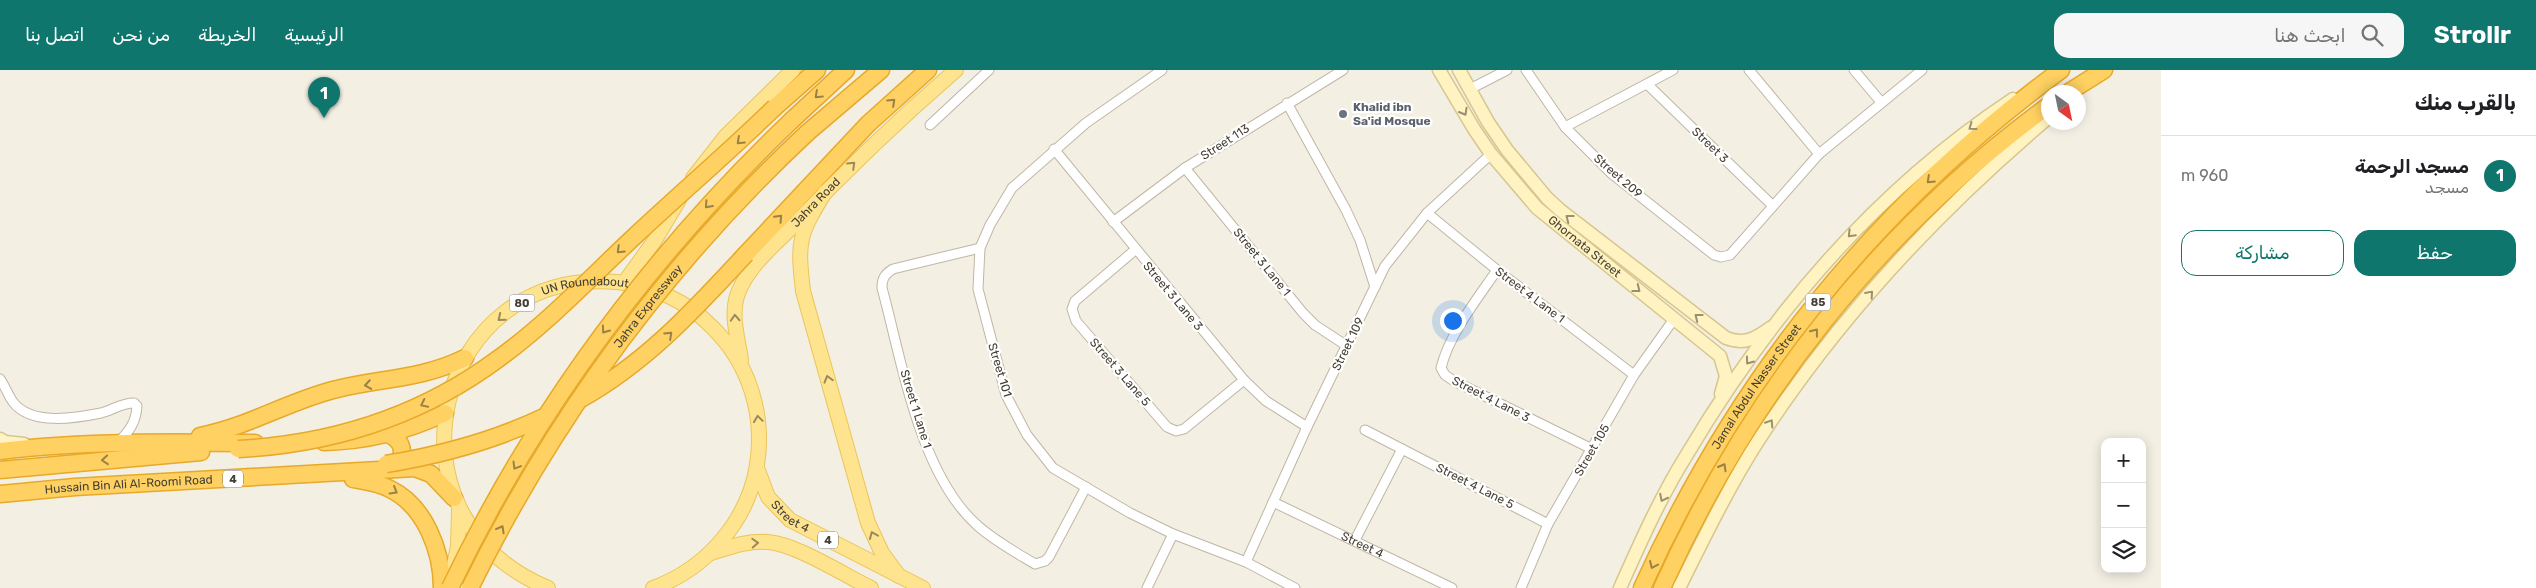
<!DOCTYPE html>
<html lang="ar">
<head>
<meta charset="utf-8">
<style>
  body { margin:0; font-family:Rubik,"Noto Sans Arabic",sans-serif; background:#f6f6f6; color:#202124; direction:rtl }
  .controls { position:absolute; right:15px; bottom:15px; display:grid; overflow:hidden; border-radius:10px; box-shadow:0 2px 12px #0003 }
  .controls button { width:45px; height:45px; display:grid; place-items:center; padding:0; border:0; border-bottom:1px solid #e0e0e0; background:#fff; color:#202124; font:25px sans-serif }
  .compass { position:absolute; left:2041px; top:15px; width:45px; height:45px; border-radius:50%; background:#fff; box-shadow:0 2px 12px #0003; rotate:147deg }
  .you { position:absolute; left:1452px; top:250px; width:18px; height:18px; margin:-12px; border:4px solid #fff; border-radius:50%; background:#1a73e8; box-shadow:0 0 0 8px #1a73e833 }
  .badge { display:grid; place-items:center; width:32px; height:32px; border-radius:50%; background:#0f766e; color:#fff; font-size:16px; font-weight:700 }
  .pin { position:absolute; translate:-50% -41px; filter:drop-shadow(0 1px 2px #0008) }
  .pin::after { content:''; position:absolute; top:26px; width:18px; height:15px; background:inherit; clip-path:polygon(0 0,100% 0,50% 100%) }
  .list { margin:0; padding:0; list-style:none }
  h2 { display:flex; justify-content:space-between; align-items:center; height:65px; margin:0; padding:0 20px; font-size:21px }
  h2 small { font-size:16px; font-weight:400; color:#757577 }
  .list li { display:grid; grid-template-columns:32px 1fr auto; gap:15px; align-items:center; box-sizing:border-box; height:80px; padding:0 20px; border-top:1px solid #e0e0e0 }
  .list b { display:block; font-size:19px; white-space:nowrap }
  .list p { margin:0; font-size:16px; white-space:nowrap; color:#757577 }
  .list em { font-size:16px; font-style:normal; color:#757577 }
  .actions { display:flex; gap:10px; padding:15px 20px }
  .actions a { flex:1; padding:11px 0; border:1px solid #0f766e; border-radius:15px; text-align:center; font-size:18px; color:#0f766e }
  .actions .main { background:#0f766e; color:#fff }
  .icon { flex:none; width:28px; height:28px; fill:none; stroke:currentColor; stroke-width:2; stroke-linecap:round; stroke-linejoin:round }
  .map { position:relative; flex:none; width:2161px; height:518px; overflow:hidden; direction:ltr }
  header { display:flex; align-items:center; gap:30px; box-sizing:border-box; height:70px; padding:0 25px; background:#0f766e; color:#fff }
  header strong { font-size:24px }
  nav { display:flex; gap:28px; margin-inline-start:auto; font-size:18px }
  .search { width:350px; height:45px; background:#f6f6f6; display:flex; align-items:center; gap:12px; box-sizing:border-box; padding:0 18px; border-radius:15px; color:#757577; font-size:19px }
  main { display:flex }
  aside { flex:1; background:#fff }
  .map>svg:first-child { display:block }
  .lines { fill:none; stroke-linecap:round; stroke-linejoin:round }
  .street-casing { stroke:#bfb7a5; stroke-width:11 }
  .secondary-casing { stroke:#d6c690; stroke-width:15 }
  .primary-casing { stroke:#ebc559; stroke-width:16 }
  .highway-casing { stroke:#e7a929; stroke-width:19 }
  .street { stroke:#fff; stroke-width:9 }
  .secondary { stroke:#fff3c1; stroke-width:12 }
  .primary { stroke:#ffe490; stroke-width:14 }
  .highway { stroke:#ffd162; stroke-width:16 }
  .highway-bridge-casing { stroke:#e7a929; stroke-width:19; stroke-linecap:butt }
  .highway-bridge { stroke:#ffd162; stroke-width:16 }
  .oneway { stroke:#998148 }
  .oneway2 { stroke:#999073 }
  .oneway3 { stroke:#99895d }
  .worship-dot { fill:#6b7280; stroke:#fff; stroke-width:2 }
  .labels { text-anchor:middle; stroke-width:4.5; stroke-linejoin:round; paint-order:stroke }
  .shield { fill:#fff; stroke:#7d7970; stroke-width:1 }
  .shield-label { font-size:11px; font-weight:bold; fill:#453f33 }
  .worship-label { font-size:12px; font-weight:bold; fill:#5b616d; stroke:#fff; text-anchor:start }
  .street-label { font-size:12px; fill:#453f33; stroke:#fff }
</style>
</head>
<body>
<header>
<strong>Strollr</strong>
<div class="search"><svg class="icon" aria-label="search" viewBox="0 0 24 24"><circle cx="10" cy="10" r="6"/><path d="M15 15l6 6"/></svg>ابحث هنا</div>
<nav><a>الرئيسية</a><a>الخريطة</a><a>من نحن</a><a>اتصل بنا</a></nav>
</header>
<main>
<aside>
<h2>بالقرب منك<small></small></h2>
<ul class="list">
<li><span class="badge">1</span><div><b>مسجد الرحمة</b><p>مسجد</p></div><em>960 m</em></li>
</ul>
<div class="actions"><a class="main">حفظ</a><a>مشاركة</a></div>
</aside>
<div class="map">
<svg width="2161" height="518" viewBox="0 0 2161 518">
  <rect width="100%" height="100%" fill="#f3efe3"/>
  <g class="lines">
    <g class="street-casing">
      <g id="street">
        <path d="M1162,0L1086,53L1012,118L990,155L980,178L978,219L1006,325L1027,365L1053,398L1130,443L1173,464L1246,492L1295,518"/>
        <path d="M1526,0L1565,57L1612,104L1714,185L1721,187L1730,185L1819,84L1922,0"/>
        <path d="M1749,0L1819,84"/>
        <path d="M1854,0L1881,32"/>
        <path d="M1647,14L1772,135"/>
        <path d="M1470,19L1507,0"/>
        <path d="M1287,33L1346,140L1360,170L1375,217"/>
        <path d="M930,55L989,0"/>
        <path d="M1565,57L1673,0"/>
        <path d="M1054,79L1244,310L1266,331L1307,357"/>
        <path d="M1185,98L1303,243L1315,255L1347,276"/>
        <path d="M1427,143L1497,200L1634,305"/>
        <path d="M1113,152L1185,98L1343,0"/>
        <path d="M980,178L893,199C885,204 882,208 882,218C902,291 919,404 978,456C995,471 1015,482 1035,494L1045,491L1049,487L1086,417"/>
        <path d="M1135,180L1075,231L1072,239L1076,251L1167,357L1176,361L1184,359L1244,310"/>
        <path d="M1497,200C1478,228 1449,264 1441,298L1445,305L1454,311L1592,379"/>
        <path d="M0,309C5,316 8,325 13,332C31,356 76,348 101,343C113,340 121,333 134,333L137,336C136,353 129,361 118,373"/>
        <path d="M1365,360L1548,454"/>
        <path id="s1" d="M1273,432L1452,518"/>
        <path d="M1355,470L1402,379"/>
        <path d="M1246,492L1307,357L1385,196L1427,143L1491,84"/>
        <path d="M1147,518L1173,464"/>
        <path d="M1521,518L1548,454L1634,305L1674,249"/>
      </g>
    </g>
    <g class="secondary-casing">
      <g id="secondary">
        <path id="s2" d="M1439,0L1474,59L1491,84L1537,138L1720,286L1726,306L1721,324"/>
        <path d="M1459,0L1488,52L1507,80L1547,128L1560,140L1726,268C1744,275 1755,269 1770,258"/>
        <path d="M0,369L5,372L24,374"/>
        <path d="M1620,518C1640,473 1660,428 1686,386C1769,246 1877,119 2013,29"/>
        <path d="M1679,518C1704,468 1728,418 1758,371C1837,249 1938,141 2048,48"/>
      </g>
    </g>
    <g class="primary-casing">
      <g id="primary">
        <path d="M693,108L725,67L793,0"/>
        <path d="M825,122C799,165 797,170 803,221L868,453L882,483L899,506"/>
        <path d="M624,213L655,170L679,130"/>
        <path id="s3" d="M741,290C738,268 730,245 738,223C748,197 772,177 791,158C844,102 898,50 956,0"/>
        <path id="s4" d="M757,398L768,427L790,450L923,518"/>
        <path d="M711,483C730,477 749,470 768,472C796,474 844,505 871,518"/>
        <path d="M452,503L458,477L459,441"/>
        <path id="s5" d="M548,518C373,445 435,195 617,212C653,216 687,231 712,257C749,293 765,344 757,395C748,451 706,499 653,518"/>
      </g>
    </g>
    <g class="highway-casing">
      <g id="highway">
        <path d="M2069,22L2104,0"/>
        <path d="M775,37L817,0"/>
        <path d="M792,50L846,0"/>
        <path d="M807,63L881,0"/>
        <path d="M746,184L868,54L928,0"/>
        <path d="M388,364C400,369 405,378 400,391L392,399"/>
        <path d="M200,366C247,357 287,332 333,320C379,308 420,310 465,288"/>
        <path d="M324,372C367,371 407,361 445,343"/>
        <path d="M0,381C85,371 170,372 255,373"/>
        <path d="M0,400L201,382"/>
        <path d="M353,409C365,411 379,413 390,419C425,436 442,481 442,518"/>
        <path id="s6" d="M0,424L75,417L415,398L431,404L454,428"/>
        <path id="s7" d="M1642,518C1736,309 1876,136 2061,0"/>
        <path d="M1662,518C1749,325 1878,161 2048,36"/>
      </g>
    </g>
    <use href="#street" class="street"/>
    <use href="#secondary" class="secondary"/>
    <use href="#primary" class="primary"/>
    <use href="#highway" class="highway"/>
    <g class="highway-bridge-casing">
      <g id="highway-bridge">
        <path d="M579,330C646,293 695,239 746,184"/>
        <path d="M238,379C334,374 421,346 498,289C548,253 591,207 636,165C682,122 730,81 775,37"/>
        <path d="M386,394C441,385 496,370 546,346"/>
        <path d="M450,518C534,342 651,185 792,50"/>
        <path id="s8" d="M470,518C555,345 666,195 807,63"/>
      </g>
    </g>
    <use href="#highway-bridge" class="highway-bridge"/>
  </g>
  <defs><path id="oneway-chevron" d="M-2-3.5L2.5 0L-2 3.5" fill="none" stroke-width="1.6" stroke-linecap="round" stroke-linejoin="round" transform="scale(1.25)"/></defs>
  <g class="oneway">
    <use href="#oneway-chevron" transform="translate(818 25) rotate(137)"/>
    <use href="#oneway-chevron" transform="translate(892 32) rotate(-43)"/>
    <use href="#oneway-chevron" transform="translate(740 71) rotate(137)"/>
    <use href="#oneway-chevron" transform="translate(1930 110) rotate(137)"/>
    <use href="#oneway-chevron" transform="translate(708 135) rotate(132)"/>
    <use href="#oneway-chevron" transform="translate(779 148) rotate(-47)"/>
    <use href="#oneway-chevron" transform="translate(620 180) rotate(136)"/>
    <use href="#oneway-chevron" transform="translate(605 260) rotate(126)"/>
    <use href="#oneway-chevron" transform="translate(1815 262) rotate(-52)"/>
    <use href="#oneway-chevron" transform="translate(669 265) rotate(-43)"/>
    <use href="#oneway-chevron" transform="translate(368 315) rotate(171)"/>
    <use href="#oneway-chevron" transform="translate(424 334) rotate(154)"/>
    <use href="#oneway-chevron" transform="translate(105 390) rotate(175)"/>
    <use href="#oneway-chevron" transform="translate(516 396) rotate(121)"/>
    <use href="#oneway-chevron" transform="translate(1723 397) rotate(-60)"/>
    <use href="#oneway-chevron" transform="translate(394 421) rotate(30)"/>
    <use href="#oneway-chevron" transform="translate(501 459) rotate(-61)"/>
    <use href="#oneway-chevron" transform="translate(1653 495) rotate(115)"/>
  </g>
  <g class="oneway2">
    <use href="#oneway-chevron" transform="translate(1464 42) rotate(60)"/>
    <use href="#oneway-chevron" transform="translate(1972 57) rotate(144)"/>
    <use href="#oneway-chevron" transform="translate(1569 148) rotate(-142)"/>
    <use href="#oneway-chevron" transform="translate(1851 164) rotate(134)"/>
    <use href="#oneway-chevron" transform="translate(1637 219) rotate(38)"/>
    <use href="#oneway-chevron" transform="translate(1870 224) rotate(-49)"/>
    <use href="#oneway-chevron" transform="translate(1698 247) rotate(-142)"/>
    <use href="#oneway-chevron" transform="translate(1749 291) rotate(126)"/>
    <use href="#oneway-chevron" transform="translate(1770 353) rotate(-57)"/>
    <use href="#oneway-chevron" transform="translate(1663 428) rotate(117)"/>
  </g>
  <g class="oneway3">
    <use href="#oneway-chevron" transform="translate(852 95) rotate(-44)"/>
    <use href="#oneway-chevron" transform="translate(501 248) rotate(141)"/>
    <use href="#oneway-chevron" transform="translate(735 248) rotate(-93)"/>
    <use href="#oneway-chevron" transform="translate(828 309) rotate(-106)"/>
    <use href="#oneway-chevron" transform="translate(758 349) rotate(-98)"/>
    <use href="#oneway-chevron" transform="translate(873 465) rotate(-112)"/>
    <use href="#oneway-chevron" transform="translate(755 473) rotate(-3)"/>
  </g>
  <circle class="worship-dot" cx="1343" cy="44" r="5"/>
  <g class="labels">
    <g class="shield">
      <rect x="1805.5" y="223.5" width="25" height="17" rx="4"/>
      <rect x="509.5" y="224.5" width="25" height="17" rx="4"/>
      <rect x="223" y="400.5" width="20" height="17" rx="4"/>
      <rect x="818" y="461.5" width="20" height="17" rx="4"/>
    </g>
    <g class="shield-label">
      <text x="1818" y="236">85</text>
      <text x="522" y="237">80</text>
      <text x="233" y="413">4</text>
      <text x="828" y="474">4</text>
    </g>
    <g class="worship-label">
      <text x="1353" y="41">Khalid ibn<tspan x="1353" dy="14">Sa'id Mosque</tspan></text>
    </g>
    <g class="street-label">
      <text transform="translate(1225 72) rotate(-33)" y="4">Street 113</text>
      <text transform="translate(1710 75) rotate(44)" y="4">Street 3</text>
      <text transform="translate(1618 106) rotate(41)" y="4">Street 209</text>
      <text dy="4" stroke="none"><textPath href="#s3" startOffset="188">Jahra Road</textPath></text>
      <text dy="4" stroke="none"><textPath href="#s2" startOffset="231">Ghornata Street</textPath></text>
      <text transform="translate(1262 192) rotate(51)" y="4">Street 3 Lane 1</text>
      <text dy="4" stroke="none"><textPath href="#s5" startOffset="425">UN Roundabout</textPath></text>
      <text transform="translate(1530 225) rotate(37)" y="4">Street 4 Lane 1</text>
      <text transform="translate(1173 226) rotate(50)" y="4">Street 3 Lane 3</text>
      <text dy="4" stroke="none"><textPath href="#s8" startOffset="334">Jahra Expressway</textPath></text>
      <text transform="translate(1348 274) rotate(-64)" y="4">Street 109</text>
      <text transform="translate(1000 300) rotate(73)" y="4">Street 101</text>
      <text transform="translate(1120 302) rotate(49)" y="4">Street 3 Lane 5</text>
      <text dy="4" stroke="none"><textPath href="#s7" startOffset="232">Jamal Abdul Nasser Street</textPath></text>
      <text transform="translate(1491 329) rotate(27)" y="4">Street 4 Lane 3</text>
      <text transform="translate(916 339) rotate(73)" y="4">Street 1 Lane 1</text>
      <text transform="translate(1592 380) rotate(-60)" y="4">Street 105</text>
      <text dy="4" stroke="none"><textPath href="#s6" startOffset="129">Hussain Bin Ali Al-Roomi Road</textPath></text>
      <text transform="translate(1475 416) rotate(27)" y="4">Street 4 Lane 5</text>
      <text dy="4" stroke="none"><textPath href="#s4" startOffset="61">Street 4</textPath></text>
      <text dy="4" stroke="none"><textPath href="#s1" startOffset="99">Street 4</textPath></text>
    </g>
  </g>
</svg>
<div class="controls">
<button>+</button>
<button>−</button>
<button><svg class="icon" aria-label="layers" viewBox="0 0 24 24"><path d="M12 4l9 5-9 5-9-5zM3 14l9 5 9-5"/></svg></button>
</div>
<svg class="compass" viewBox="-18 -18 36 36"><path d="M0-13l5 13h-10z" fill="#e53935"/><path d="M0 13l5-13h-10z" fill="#757577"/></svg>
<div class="you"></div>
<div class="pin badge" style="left:324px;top:48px">1</div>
</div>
</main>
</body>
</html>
